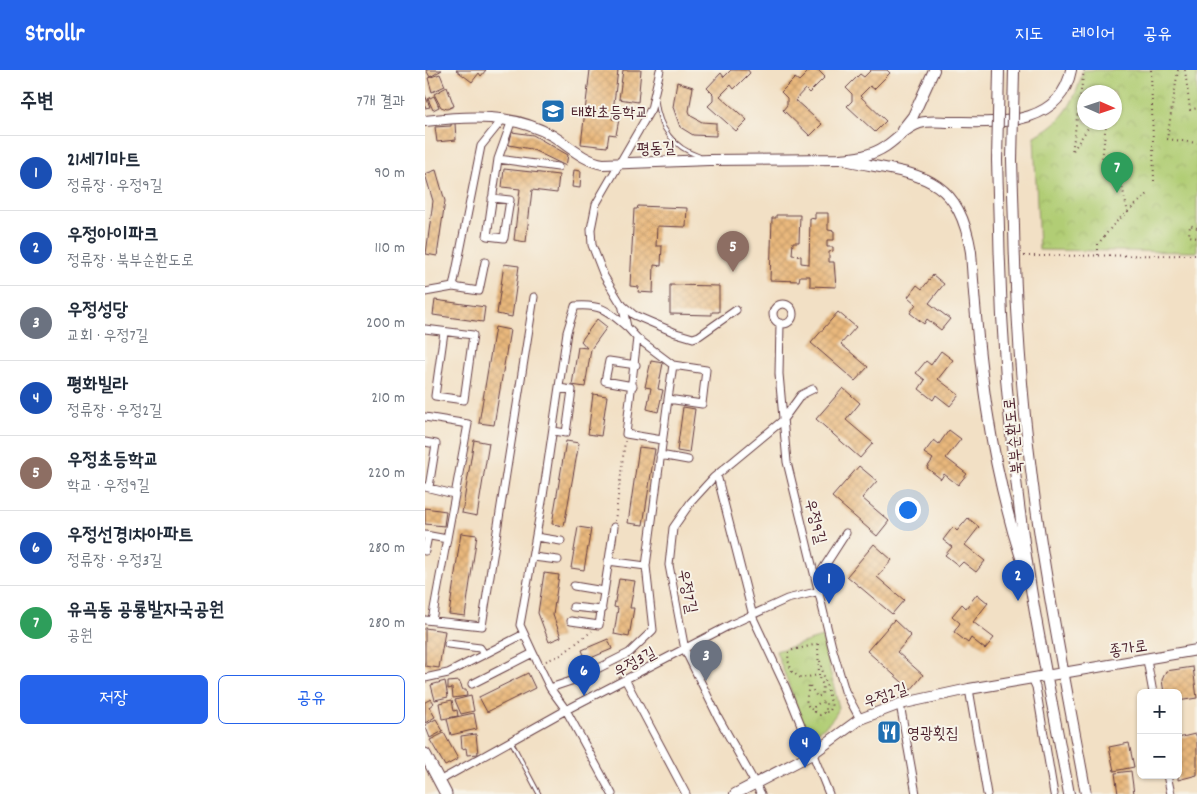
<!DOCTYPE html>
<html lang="ko">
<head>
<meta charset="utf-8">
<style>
  body { margin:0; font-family:Dekko,"Poor Story",sans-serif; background:#f6f6f7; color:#1f2937 }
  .controls { position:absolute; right:15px; bottom:15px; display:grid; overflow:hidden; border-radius:8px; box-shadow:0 1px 4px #0004 }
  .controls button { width:45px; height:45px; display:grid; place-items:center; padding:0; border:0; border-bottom:1px solid #e0e1e3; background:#fff; color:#1f2937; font:25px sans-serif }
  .compass { position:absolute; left:652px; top:15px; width:45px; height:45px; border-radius:50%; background:#fff; box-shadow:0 1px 4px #0004; rotate:93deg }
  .you { position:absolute; left:482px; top:439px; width:18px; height:18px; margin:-12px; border:4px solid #fff; border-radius:50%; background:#1a73e8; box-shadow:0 0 0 8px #1a73e833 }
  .badge { display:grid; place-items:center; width:32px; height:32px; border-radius:50%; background:#2563eb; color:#fff; font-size:16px; font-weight:700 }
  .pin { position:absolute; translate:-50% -41px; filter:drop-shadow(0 1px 2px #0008) }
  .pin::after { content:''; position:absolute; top:26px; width:18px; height:15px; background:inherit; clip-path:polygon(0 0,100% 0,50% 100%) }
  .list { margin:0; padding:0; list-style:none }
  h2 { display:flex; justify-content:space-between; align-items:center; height:65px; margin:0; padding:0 20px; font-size:21px }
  h2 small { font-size:16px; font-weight:400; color:#747a83 }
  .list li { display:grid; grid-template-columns:32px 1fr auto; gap:15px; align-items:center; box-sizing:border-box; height:75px; padding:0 20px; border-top:1px solid #e0e1e3 }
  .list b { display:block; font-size:19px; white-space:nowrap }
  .list p { margin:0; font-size:16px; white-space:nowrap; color:#747a83 }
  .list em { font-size:16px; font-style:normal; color:#747a83 }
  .actions { display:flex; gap:10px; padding:15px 20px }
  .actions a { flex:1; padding:11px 0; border:1px solid #2563eb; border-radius:8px; text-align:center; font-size:18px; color:#2563eb }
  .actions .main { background:#2563eb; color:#fff }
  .map { position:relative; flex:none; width:772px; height:724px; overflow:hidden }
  header { display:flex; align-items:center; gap:30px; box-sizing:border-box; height:70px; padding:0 25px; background:#2563eb; color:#fff }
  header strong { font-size:24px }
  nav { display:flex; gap:28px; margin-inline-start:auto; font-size:18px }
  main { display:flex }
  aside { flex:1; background:#fff }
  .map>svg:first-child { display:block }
  .park { fill:url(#park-crowns); stroke:#7e7650; fill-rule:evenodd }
  .building { fill:url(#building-cross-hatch) }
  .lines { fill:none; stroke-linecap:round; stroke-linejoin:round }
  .lane-casing { stroke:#633c42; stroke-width:5 }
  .street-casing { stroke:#633c42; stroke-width:9 }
  .secondary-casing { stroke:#633c42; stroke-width:12 }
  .primary-casing { stroke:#633c42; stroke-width:13 }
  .path { stroke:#633c42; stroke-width:2; stroke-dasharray:1 4; stroke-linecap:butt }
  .lane { stroke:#fff; stroke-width:3 }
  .street { stroke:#fff; stroke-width:7 }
  .secondary { stroke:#fff; stroke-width:10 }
  .primary { stroke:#fff; stroke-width:11 }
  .secondary-bridge-casing { stroke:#633c42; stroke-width:12; stroke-linecap:butt }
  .secondary-bridge { stroke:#fff; stroke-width:10 }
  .labels { text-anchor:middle; stroke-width:4; stroke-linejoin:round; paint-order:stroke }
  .poi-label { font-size:16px; fill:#4a1f2b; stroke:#f7f3e8; text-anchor:start }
  .street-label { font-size:16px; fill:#4a1f2b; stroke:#f7f3e8 }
</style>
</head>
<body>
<header>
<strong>Strollr</strong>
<nav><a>지도</a><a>레이어</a><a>공유</a></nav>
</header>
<main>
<aside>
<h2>주변<small>7개 결과</small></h2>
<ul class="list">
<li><span class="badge" style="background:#1a4fb4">1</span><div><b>21세기마트</b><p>정류장 · 우정9길</p></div><em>90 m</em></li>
<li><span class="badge" style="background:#1a4fb4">2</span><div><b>우정아이파크</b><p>정류장 · 북부순환도로</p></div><em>110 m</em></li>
<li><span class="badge" style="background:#6b7280">3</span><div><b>우정성당</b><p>교회 · 우정7길</p></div><em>200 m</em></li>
<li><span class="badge" style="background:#1a4fb4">4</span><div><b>평화빌라</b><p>정류장 · 우정2길</p></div><em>210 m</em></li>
<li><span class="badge" style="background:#8d6e63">5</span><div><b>우정초등학교</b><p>학교 · 우정9길</p></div><em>220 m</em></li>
<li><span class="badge" style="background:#1a4fb4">6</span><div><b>우정선경1차아파트</b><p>정류장 · 우정3길</p></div><em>280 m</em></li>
<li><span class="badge" style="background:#2e9e5b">7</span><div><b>유곡동 공룡발자국공원</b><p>공원</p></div><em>280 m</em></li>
</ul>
<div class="actions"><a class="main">저장</a><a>공유</a></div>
</aside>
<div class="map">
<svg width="772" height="724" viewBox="0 0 772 724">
  <defs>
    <pattern id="park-crowns" width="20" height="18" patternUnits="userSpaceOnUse" patternTransform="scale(1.25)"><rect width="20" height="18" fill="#b1cd74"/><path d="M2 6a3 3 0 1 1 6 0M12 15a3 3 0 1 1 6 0" fill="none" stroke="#9ab065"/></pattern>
    <pattern id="building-cross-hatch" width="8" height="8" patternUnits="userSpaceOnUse" patternTransform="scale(1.25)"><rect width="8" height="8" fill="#e9b87d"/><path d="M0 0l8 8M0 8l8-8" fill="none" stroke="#c99e6c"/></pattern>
  </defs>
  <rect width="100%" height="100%" fill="#f7f3e8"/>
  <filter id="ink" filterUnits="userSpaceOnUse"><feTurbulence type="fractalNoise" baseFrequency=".02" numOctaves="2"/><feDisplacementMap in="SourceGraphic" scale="10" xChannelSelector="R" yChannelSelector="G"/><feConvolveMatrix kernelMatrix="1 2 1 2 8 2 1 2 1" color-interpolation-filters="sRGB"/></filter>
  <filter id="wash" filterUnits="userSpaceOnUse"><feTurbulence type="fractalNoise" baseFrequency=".0096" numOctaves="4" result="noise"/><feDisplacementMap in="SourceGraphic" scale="20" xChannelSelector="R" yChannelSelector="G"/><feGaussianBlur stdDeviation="1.12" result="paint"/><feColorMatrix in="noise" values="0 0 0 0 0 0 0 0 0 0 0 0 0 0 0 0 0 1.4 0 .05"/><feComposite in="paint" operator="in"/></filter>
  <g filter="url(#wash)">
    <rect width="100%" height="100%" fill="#f2e0c5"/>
    <path class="park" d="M658,0H772V182L614,180L609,66C638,54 651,30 658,0ZM660,22H690V52H660Z
      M397,567L414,638C409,650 398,661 385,663L381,661L351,581Z"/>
    <g id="blocks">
      <path class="building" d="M1,0H17L5,7Z
        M31,0H61L56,6L54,3L47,12Z
        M165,0H193L187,49H194L191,65L184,64L182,77L156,74Z
        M198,0H216L213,32L194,29Z
        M306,0H323L325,3L309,19L306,15L295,26L322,50L311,61L283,36L288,31V24L282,18L296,3L299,7Z
        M385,0H393L400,7L384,23L380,19L370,30L397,54L385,66L358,40L362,35V28L356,22L370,8L374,11Z
        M446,0H462L465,3L449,19L445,16L435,26L461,51L450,62L422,36L427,31V24L421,18L435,4L439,7Z
        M15,4L20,16L7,22L3,8Z
        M252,12L268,17L264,41L266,46L277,52L291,53V66L268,65L255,57L248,37Z
        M22,17L29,36L22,39L16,37L9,24Z
        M0,25L5,37L0,38Z
        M9,26L14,37L8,40L3,29Z
        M30,53L31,70L12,72L10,57L26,56V54Z
        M87,62L108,65L143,85L141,96L106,79L84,75Z
        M79,99L134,105L132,123L107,120L101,172L89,170L95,119L77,117Z
        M11,100L20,131L12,186L1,184L8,131L0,104Z
        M149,100L156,101L155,118L147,117Z
        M213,136L262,138L261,157L232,156L231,176H237L236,196L229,195L228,223L213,222L214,217L205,216L209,139H212Z
        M390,143H403V160L409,161V170H402V177H408V181L404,182V192H409L411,217L385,216V206H375L374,211L345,210L347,148H351V145H375L374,172H368L367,185L376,186V193L384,194L385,148L390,149Z
        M79,194L94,196L87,247L72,244Z
        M508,205L519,214L504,233L525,249L516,260L502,249L499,254L485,243L491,234L483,227L492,215L497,219Z
        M245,215L294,216V242H287V245L245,244Z
        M10,230L60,237L58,252L8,245Z
        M413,242L431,257L416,274L443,297L430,311L386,273Z
        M172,249L182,257L166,279L160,317L147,315L153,277L162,278L156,271Z
        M70,257L85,260L69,355L54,353Z
        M516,281L528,290L513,309L534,325L525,336L511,325L508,330L494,319L500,310L491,303L501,291L506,295Z
        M226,291L238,293L233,319L238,320L233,342L222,339L226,318L220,317Z
        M418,318L435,333L421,350L448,373L435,388L391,349Z
        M168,324L182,326L176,366L163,364Z
        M258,337L270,339L264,383L252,381Z
        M524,360L536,369L521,388L542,404L533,415L519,404L516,409L502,398L508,389L499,383L509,370L514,374Z
        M49,370L64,373L52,446L37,443Z
        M141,371L154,373L139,456L127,454Z
        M214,377L230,379L218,455L203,453Z
        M434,396L452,411L437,428L464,451L452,466L407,427Z
        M0,438L21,441L19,456L0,454Z
        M543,448L554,457L540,475L560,491L551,502L538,492L534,496L520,485L527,477L518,470L528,457L532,461Z
        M153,457L166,459L159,500L146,498Z
        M36,463L52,465L40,546L24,544Z
        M449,474L467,490L452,507L479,530L467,544L422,506Z
        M119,503L134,505L128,545L136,567L124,572L113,543Z
        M194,509L210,511L205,538H209L204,567L189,564L193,538L189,537Z
        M552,524L563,533L548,552L569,568L560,579L546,568L543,573L529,562L535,553L527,546L537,534L541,538Z
        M469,550L486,566L472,582L498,605L486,620L442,581Z
        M0,558L20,561L14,598L0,596Z
        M183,569L187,579L161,590L157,580Z
        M768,597L772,628L753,631V623H739L737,610L741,601Z
        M103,603L110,618L62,642L54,627Z
        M20,611L23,627L10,630L6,615Z
        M34,611L38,620H41L42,626L28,628L27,618L23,619V612Z
        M46,626L49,641L36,644L30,630Z
        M6,629L9,633L4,637L10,647L0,653V632Z
        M27,630L29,641L32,640L33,646L17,649L14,633Z
        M49,643L52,659L26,665L22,649Z
        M11,649L18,661L5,668L0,655Z
        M19,663L33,689L20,696L5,670Z
        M51,664L53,684L42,685L41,678L37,679L36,666Z
        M770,664L772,667V705L753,710V668Z
        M704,673L709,697L689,701L684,677Z
        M706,701L709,724H693L690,703Z"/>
    </g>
  </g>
  <g filter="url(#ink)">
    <use href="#blocks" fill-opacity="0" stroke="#633c42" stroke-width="1"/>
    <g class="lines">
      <g class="lane-casing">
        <path id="lane" d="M231,30C234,57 247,77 274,86
          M86,671L114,724"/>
      </g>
      <g class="street-casing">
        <path id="street" d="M235,0L226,39L171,134L166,159L167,175L179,206L196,234L209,245L251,263L268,268L274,266L311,240
          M73,89L133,97
          M67,128L85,130L79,168L62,166L73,89L87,50
          M28,217L54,221L60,192
          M0,222L28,217L56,76L77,50
          M348 244a10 10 0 1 1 20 0a10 10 0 1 1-20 0Z
          M197,234L202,257L212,268L248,295L281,300L277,334L243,329L248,295
          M355,253L354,304L362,392L407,577L420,621L435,649
          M0,259L48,265L39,330L10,326L19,262
          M212,268L201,364L237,370
          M208,316L180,311L184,291L211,295
          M0,347L43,354L7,550
          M128,361L141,363L147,320L134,318
          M0,372L11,374L4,417
          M235,385L263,390
          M292,405L329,550L361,618L404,724
          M0,417L29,424
          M0,465L22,469
          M111,467L136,471
          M0,481L3,466
          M108,487L133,490
          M183,491L221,496
          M392,508L421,463
          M149,516L179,521
          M148,537L177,540
          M0,550L57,556L109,227
          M146,551L174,555L189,457
          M23,574L55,578L59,584
          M108,583L95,555L118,426L142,262L150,236C177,234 183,241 202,257
          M722,590L728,623
          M0,608L23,603L99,564
          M607,608L611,617L629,724
          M201,611L261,724
          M47,614L108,583L125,618L152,609L204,583L228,560L221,496L243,329
          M125,618L141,640L187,724
          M544,619L562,724
          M475,634L491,724
          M742,705L746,724
          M14,711L141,640L307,554L362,529L395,521
          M336,724L293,647L260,580L244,495L248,458L266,432L288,408L357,351L376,325L388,319"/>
      </g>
      <g class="secondary-casing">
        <path id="secondary" d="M0,51C44,46 88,43 128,66C144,76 159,91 178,94L284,90L414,89C431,88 446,86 461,76C472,69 481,57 495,53C504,50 516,52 526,52C570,52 635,58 646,0
          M477,60L488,46L509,0
          M424,91C491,105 533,102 546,182C553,288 564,390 597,491
          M589,157C591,258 599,359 614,459C627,548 645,636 661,724
          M574,159C576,279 587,400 606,519C617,587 632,656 644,724
          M310,724L387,684L435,649L475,634L544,619L772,580"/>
      </g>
      <g class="primary-casing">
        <path id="primary" d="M0,684L21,724"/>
      </g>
      <path class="path" d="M659,0L647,82L667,52
        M726,0L729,111
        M753,0L742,69L772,73
        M760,0L765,40L772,38
        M681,52L677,91H681L696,111L703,143
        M772,158L765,155L764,166L772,168
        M673,185V174L690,153L725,122
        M599,186L772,185
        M190,451L200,371
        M393,574L394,605L376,608L367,602L363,590L364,581Z
        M121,591L136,585L167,561
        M395,591L407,637L404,642H401
        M390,642L389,637L394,633L401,632V642L395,645C376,634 382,632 384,614L392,627L397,625L398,616L394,605"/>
      <use href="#lane" class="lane"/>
      <use href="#street" class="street"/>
      <use href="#secondary" class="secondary"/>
      <use href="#primary" class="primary"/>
      <g class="secondary-bridge-casing">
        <path id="secondary-bridge" d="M574,0L572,90L574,159
          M589,157L587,90L589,0"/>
      </g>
      <use href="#secondary-bridge" class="secondary-bridge"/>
    </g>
  </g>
  <defs>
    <g id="school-square" transform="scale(1.25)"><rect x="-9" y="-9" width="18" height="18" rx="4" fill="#1f6fb2" stroke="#f7f3e8"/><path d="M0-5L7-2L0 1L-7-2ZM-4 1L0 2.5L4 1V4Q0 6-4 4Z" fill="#fff"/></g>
    <g id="restaurant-square" transform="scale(1.25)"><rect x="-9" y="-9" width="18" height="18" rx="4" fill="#1f6fb2" stroke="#f7f3e8"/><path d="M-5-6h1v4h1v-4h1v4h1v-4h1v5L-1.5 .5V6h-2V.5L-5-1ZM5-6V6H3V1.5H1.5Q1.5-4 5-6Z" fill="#fff"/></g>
  </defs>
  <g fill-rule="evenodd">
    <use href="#school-square" x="128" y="41"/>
    <use href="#restaurant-square" x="464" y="662"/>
  </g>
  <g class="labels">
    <g class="poi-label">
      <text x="146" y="47">태화초등학교</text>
      <text x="482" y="668">영광횟집</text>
    </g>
    <g class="street-label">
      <text transform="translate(231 77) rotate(-3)" y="6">평동길</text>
      <text transform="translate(587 366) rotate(-96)" y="6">북부순환도로</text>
      <text transform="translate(392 451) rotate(76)" y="6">우정9길</text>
      <text transform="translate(264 521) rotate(79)" y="6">우정7길</text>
      <text transform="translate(703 577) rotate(-9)" y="6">종가로</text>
      <text transform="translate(209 591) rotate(-29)" y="6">우정3길</text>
      <text transform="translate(460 624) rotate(-19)" y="6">우정2길</text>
    </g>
  </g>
</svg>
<div class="controls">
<button>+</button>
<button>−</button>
</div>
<svg class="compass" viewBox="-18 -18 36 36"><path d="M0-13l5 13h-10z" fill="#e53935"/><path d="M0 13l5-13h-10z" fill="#747a83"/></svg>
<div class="you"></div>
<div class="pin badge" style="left:404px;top:534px;background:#1a4fb4">1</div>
<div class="pin badge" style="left:593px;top:531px;background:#1a4fb4">2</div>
<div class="pin badge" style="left:281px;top:611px;background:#6b7280">3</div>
<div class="pin badge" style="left:380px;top:698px;background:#1a4fb4">4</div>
<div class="pin badge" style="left:308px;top:202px;background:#8d6e63">5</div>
<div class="pin badge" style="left:159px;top:626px;background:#1a4fb4">6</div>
<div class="pin badge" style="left:692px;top:123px;background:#2e9e5b">7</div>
</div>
</main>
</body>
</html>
